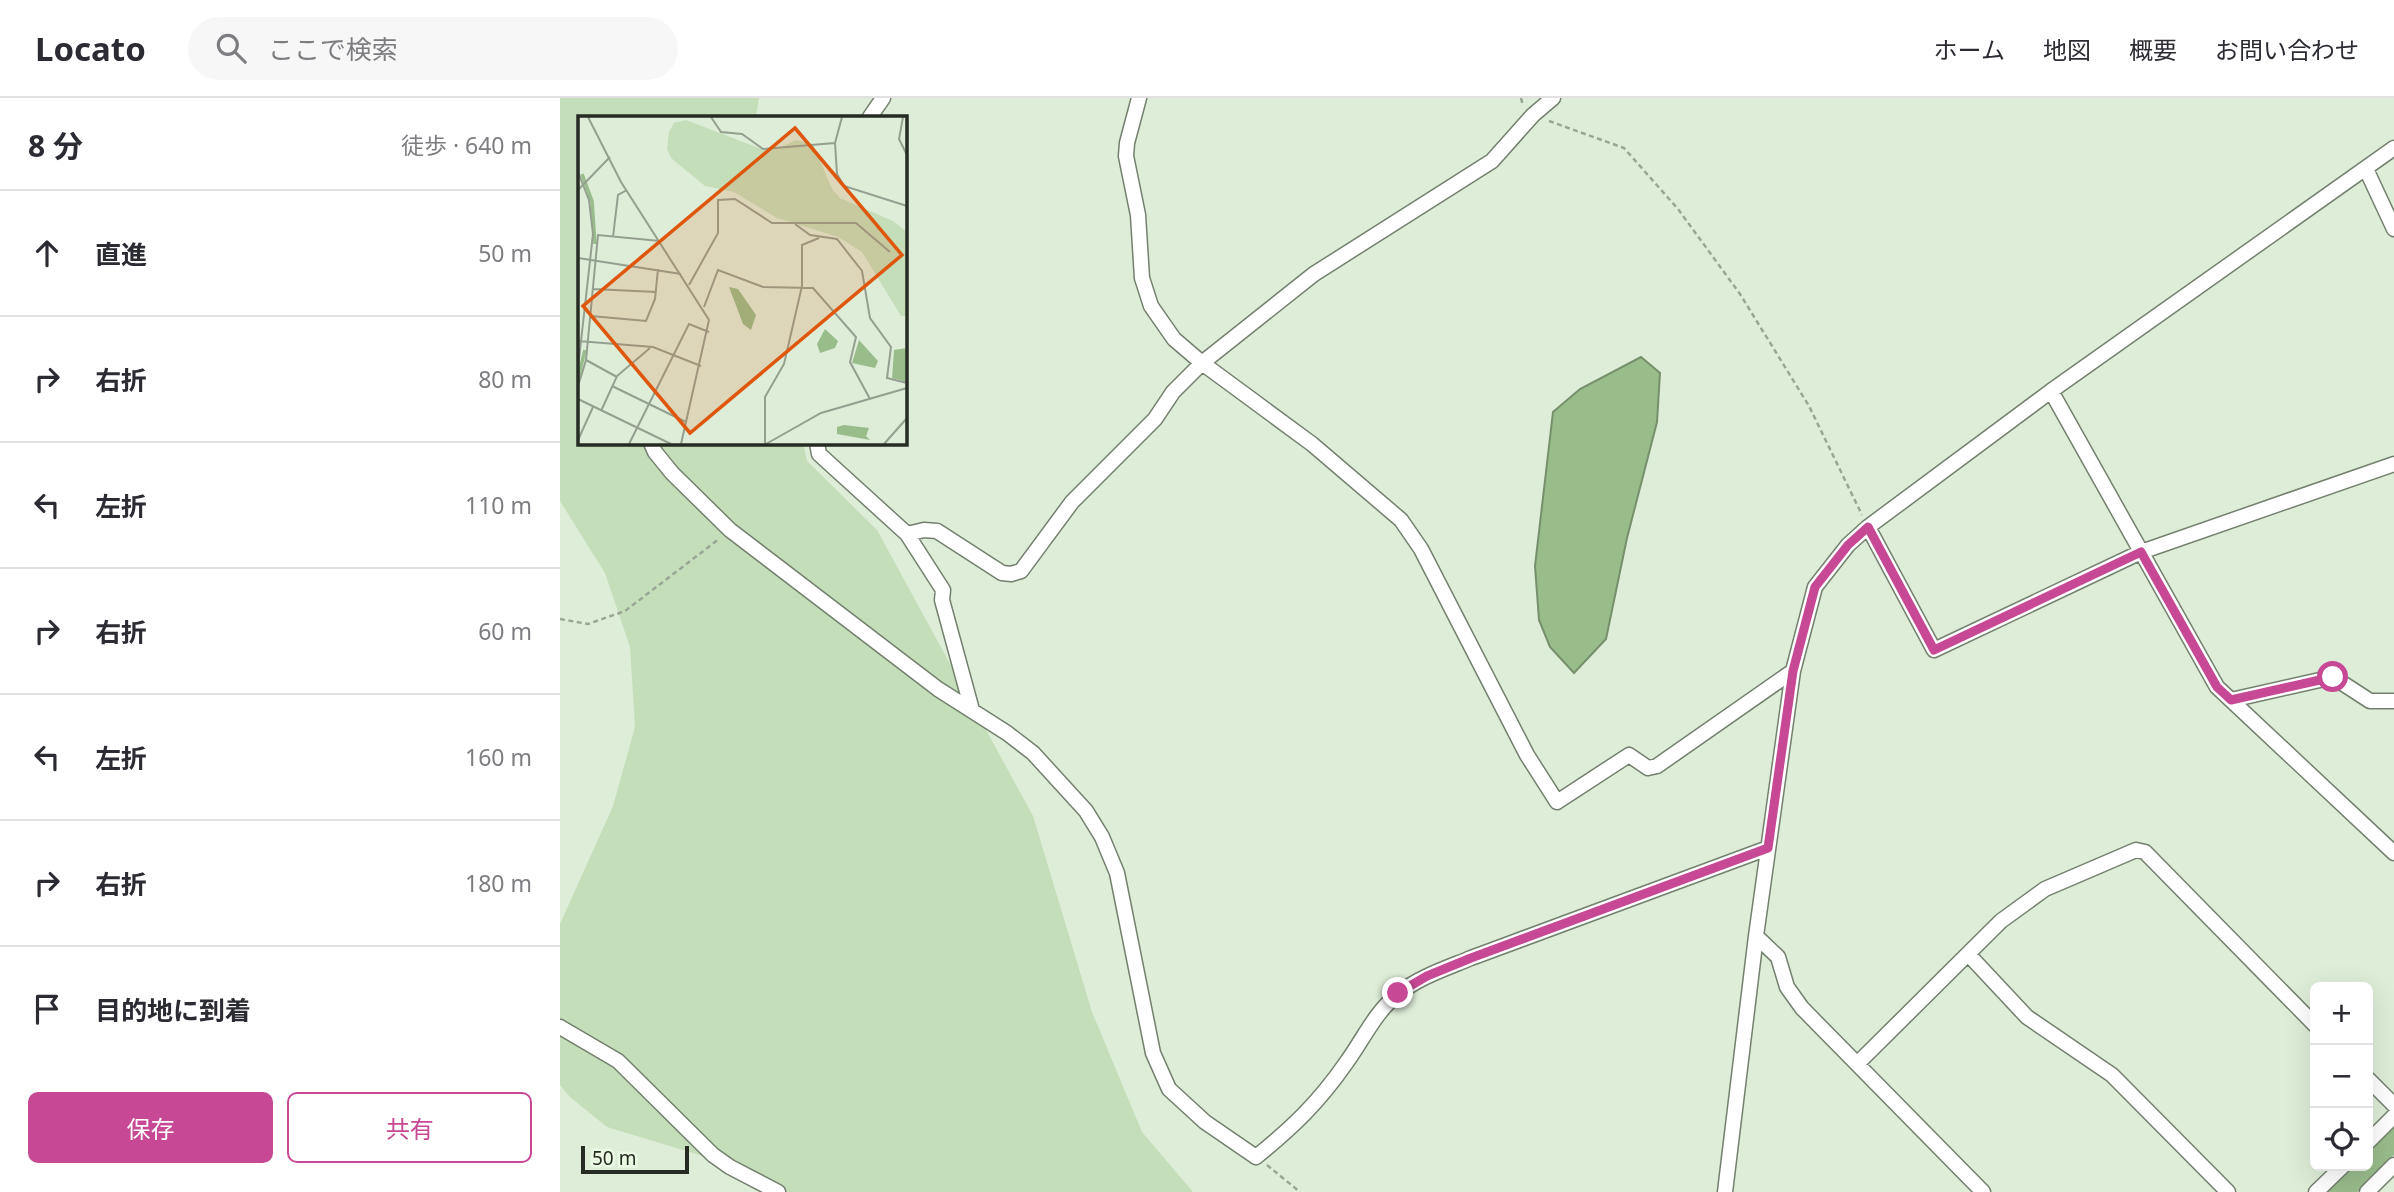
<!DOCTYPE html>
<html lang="ja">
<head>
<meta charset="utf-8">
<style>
  body { margin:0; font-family:"Noto Sans","Noto Sans JP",sans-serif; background:#f7f7f7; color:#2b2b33 }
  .controls { position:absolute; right:21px; bottom:21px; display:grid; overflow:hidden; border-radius:10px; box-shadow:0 7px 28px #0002 }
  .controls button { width:63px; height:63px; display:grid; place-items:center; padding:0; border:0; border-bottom:2px solid #e1e1e2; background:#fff; color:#2b2b33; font:35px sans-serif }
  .scale { position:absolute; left:21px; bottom:18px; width:108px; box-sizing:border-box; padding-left:7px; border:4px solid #262b23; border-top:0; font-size:19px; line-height:24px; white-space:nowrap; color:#262b23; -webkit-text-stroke:5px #ebfae5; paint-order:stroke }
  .stop { position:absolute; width:21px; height:21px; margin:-16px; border:5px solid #c74995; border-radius:50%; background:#fff }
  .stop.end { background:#c74995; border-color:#fff; box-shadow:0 2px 7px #0008 }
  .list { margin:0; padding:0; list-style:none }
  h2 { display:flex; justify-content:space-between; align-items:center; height:91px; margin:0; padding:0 28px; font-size:30px }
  h2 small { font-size:23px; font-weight:400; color:#7c7c81 }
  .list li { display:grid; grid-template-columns:46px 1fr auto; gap:21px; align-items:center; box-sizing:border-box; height:126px; padding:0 28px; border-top:2px solid #e1e1e2 }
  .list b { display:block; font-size:26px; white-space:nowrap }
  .list em { font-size:23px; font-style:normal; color:#7c7c81 }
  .actions { display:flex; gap:14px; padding:21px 28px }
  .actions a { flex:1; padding:16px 0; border:2px solid #c74995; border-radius:10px; text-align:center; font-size:24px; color:#c74995 }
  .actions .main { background:#c74995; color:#fff }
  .icon { flex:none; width:38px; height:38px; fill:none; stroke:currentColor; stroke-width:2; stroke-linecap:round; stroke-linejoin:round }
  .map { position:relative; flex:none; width:1834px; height:1094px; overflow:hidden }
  header { display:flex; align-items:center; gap:42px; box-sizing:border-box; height:98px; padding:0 35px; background:#fff; border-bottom:2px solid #e1e1e2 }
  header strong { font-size:33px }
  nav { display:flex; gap:38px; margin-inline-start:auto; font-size:24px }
  .search { width:490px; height:63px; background:#f7f7f7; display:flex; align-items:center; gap:18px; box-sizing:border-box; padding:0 24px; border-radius:38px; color:#7c7c81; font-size:26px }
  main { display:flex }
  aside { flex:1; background:#fff }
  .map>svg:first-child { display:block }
  .green { fill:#c4deb9 }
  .water { fill:#99bc8b; stroke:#76906c; stroke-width:2 }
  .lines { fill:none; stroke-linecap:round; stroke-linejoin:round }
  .river { stroke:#99bc8b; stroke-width:26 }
  .minor-casing { stroke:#73806e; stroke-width:17 }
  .path { stroke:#9aa695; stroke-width:2.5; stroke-dasharray:5 3.5; stroke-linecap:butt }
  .minor { stroke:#fff; stroke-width:14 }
  .route { stroke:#c74995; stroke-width:9 }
  .inset-river { fill:none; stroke:#99bc8b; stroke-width:3.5 }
  .inset-road { fill:none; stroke:#949f90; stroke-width:2 }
  .view { fill:#de570d; fill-opacity:0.15; stroke:#de570d; stroke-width:3.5 }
  .inset-edge { fill:none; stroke:#262b23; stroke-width:3.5 }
</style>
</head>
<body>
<header>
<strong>Locato</strong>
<div class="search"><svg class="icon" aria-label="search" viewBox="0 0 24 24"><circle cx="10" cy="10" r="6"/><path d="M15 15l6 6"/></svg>ここで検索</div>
<nav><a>ホーム</a><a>地図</a><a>概要</a><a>お問い合わせ</a></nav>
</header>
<main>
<aside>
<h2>8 分<small>徒歩 · 640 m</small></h2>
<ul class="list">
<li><svg class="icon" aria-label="ahead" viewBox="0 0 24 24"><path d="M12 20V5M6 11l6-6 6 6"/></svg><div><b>直進</b></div><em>50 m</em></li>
<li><svg class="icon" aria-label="right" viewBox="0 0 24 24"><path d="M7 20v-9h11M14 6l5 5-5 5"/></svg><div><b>右折</b></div><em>80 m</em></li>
<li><svg class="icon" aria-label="left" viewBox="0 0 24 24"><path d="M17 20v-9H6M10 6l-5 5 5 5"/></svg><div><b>左折</b></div><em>110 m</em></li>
<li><svg class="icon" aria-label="right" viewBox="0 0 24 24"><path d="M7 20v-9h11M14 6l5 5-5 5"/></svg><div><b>右折</b></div><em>60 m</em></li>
<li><svg class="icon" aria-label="left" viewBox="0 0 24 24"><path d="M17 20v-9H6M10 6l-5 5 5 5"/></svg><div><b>左折</b></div><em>160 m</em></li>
<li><svg class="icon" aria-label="right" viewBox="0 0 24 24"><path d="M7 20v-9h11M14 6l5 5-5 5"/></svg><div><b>右折</b></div><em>180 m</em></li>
<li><svg class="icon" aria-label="arrive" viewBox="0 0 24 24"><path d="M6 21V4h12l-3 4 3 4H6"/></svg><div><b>目的地に到着</b></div></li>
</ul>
<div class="actions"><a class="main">保存</a><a>共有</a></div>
</aside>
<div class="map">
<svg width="1834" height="1094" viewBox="0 0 1834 1094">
  <rect width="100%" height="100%" fill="#deedd8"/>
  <path class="green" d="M0,0H199L196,19H19V345H243L247,363L317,432L473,718L532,914L582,1034L633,1094H209L166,1065L47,1029L10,999L0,987V826L53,708L75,629L70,549L45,475L0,403Z"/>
  <path class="water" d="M1081,259L1100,275L1097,324L1067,440L1046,541L1014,575L990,549L979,522L975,468L993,314L1020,291Z"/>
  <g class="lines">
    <path class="river" d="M1808,1065L1834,1038
      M1779,1094L1805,1068"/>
    <g class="minor-casing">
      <path id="minor" d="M579,0L567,45L566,58L578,117L582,180L591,208L614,241L642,265L752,346L841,422L861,451L967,657L997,704L1069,657L1088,670L1097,668L1233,573
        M310,19L323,0
        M1806,71L1834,131
        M1491,293L1657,589L1834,755
        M91,345L95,354L112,375L170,432L378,591L447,635L473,655L526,713L542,739L557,775L593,955L609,991L645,1024L696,1059C733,1029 759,1004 786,965C803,942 815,914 838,896C859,879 887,870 911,860L1208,750
        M257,345L259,356L347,436L383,492L382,502L412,612
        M1308,429L1374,552L1581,454L1834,366
        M347,436L364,432L377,433L442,475L451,476L461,473L512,404L595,321L613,294L642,265L754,176L932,63L973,17L993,0
        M1671,602L1773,579L1810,603H1834
        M1196,838L1218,859L1227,889L1242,910L1423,1094
        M1408,856L1467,919L1552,977L1668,1094
        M0,929L58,963L153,1057L170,1069L218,1094
        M1297,966L1441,823L1485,791L1576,752L1585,754L1755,927
        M1808,981L1834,1007
        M1808,1044L1834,1018
        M1165,1094L1196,838L1233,573L1255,489L1288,447L1308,429L1491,293L1834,50
        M1756,1094L1783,1068
        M1807,1094L1834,1067"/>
    </g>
    <path class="path" d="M961,0L963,8
      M989,23L1064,50L1118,111L1180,196L1249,308L1302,417
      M0,521L28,526L65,513L159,441
      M707,1067L740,1094"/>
    <use href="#minor" class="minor"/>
  </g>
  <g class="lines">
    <path class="route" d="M838,895L867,878L911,860L1208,750L1233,573L1255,489L1288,447L1308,429L1374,552L1581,454L1657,589L1671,602L1773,579"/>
  </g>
  <g transform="translate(18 18)">
    <rect width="329" height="329" fill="#deedd8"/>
    <path d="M108,4L181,32H201L218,24L235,28L254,73L262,82L315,105L329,116V200H323L284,136L260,121L199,102L156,76L127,70L93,42L89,33L91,16L96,7Z" fill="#c4deb9"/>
    <path d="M151,171L160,173L178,199L173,214L165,208ZM247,213L260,225L257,232L242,237L239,228ZM281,224L300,245L297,252L274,247ZM329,232V266L314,262L316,234ZM266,309L291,312L288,320L292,324L259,318V311Z" fill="#99bc8b"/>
    <path class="inset-river" d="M4,58L14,85L17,128M0,262L7,234"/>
    <path class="inset-road" d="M10,1L43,66L131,204L103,328M133,1L143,16L164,18L185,33L257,27M264,1L257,27L259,58L266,70L329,90M325,1L321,23L329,39M0,56L11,84L15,118L0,252M0,74L32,41M217,108L232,119L259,123L284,155L292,202L313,231L309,262L329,267M35,121L40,79L49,74M0,142L103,158M111,169L140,117V84L157,83L194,107H278L312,136M15,173L78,176M126,191L140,154L185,171L235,172L278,221L272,246L292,283M13,200L68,205L77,183L80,153M0,225L75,231L123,250M8,244L39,261M0,270L8,244L20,119L82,125M34,270L108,306M0,283L93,328M23,295L39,260L72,232M0,324L15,291M51,328L111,208L131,216M187,328V281L206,248L224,170V129L241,122M188,328L243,297L329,272M306,328L329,302"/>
    <path class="view" d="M217,12L324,139L112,317L5,190Z"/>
    <rect width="329" height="329" class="inset-edge"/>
  </g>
</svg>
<div class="controls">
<button>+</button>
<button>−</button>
<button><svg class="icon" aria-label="locate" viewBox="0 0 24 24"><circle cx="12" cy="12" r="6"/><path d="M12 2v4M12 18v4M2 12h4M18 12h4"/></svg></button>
</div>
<div class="scale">50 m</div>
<div class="stop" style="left:1773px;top:579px"></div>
<div class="stop end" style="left:838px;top:895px"></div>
</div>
</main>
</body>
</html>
